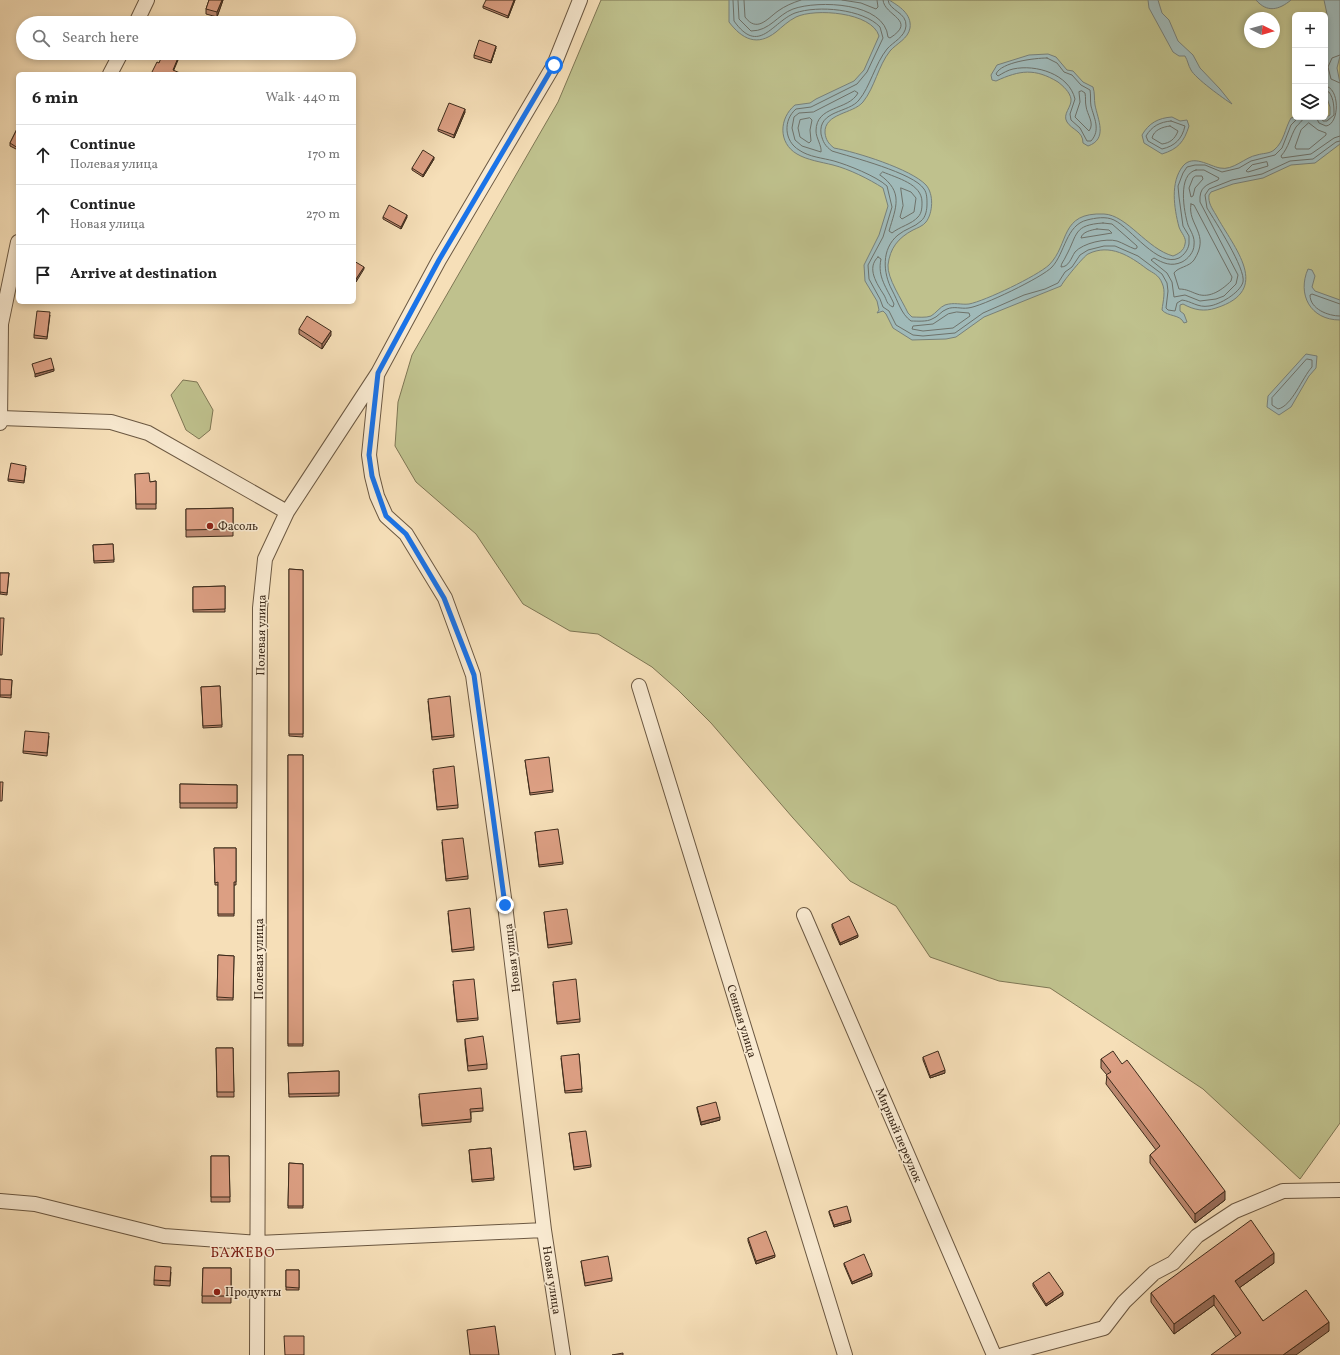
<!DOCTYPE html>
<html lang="en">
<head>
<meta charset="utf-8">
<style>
  body { margin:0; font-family:Vollkorn,serif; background:#f2f2f2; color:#222 }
  .controls { position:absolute; right:12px; top:12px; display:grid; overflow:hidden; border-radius:6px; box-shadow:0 2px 6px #0003 }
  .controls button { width:36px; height:36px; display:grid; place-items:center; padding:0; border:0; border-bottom:1px solid #e0e0e0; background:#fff; color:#222; font:20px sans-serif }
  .compass { position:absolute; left:1244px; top:12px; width:36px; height:36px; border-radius:50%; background:#fff; box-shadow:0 2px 6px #0003; rotate:95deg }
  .stop { position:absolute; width:12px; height:12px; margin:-9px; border:3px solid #1a73e8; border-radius:50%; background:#fff }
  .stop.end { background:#1a73e8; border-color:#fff; box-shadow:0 1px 4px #0008 }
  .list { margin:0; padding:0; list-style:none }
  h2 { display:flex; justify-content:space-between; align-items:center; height:52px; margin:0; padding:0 16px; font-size:17px }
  h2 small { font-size:13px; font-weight:400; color:#767676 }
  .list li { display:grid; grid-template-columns:26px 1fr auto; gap:12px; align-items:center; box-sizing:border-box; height:60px; padding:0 16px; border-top:1px solid #e0e0e0 }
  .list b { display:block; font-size:15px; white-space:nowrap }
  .list p { margin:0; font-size:13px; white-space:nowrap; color:#767676 }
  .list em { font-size:13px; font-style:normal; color:#767676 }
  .icon { flex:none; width:22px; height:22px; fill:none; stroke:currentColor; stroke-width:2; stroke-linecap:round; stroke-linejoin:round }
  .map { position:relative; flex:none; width:1340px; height:1355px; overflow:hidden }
  .search { position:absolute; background:#fff; box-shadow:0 2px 6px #0003; left:16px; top:16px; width:340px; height:44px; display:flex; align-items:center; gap:10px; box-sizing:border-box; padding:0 14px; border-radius:22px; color:#767676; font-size:15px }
  .panel { position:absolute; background:#fff; box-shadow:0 2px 6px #0003; left:16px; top:72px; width:340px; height:232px; border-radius:6px }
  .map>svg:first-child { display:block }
  .green { fill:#bfc18d; stroke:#7e7654; fill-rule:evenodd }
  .water { fill:#a0bab9; stroke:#78817a }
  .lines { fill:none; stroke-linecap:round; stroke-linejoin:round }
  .shore { stroke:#6e726a; stroke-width:1 }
  .minor-casing { stroke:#6b5842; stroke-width:16 }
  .minor { stroke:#f9ead1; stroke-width:14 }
  .wall { fill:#bd8971; stroke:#3d2b1b }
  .shaded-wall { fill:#9a6f5c; stroke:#3d2b1b }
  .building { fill:#dc9f83; stroke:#3d2b1b }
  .route { stroke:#1a73e8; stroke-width:5 }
  .poi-dot { fill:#8f2418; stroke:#f9ead1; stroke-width:1.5 }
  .labels { text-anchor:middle; stroke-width:3; stroke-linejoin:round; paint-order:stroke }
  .poi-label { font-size:12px; fill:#3d2b1b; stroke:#f9ead1; text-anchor:start }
  .street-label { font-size:12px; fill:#3d2b1b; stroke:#f9ead1 }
  .quarter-label { font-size:14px; letter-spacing:1px; fill:#7a1f14; stroke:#f9ead1 }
</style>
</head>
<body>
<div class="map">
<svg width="1340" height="1355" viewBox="0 0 1340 1355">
  <rect width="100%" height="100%" fill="#f6dfb8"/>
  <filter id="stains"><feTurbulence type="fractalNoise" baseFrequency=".005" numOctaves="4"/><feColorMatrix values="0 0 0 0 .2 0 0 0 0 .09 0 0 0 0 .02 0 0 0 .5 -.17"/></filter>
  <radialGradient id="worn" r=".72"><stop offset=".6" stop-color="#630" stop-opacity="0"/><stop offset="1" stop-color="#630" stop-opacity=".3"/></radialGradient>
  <path class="green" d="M601,0H1340V1123L1300,1179L1203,1089L1050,988L999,981L930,957L896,906L850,881L793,818L711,723L678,690L652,667L598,634L570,631L523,604L476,534L416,482L395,446L398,402L412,355L558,102ZM1295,15H1325V117H1295ZM1250,18H1274V42H1250Z
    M183,380L197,382L213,410L210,430L199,439L186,430L171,395Z"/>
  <path class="water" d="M729,0H889C899,6 912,14 910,28C908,39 897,43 890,51C878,66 875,87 863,102C853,114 824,113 825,133C826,140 828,143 834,148C856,152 911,169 926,185C934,194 933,213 926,222C923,226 917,228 913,230C898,238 890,248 888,265C887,278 902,300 908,313L912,317C918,317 926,318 931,316C936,313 940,307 945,305C954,302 961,305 969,304C985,301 1037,276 1049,265C1070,244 1059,212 1104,214C1127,215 1147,249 1173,256C1178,254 1184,251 1185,244C1187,238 1181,233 1179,227C1174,208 1170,182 1183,166C1193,154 1209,166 1220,168C1233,171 1245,157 1257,155C1263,153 1269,154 1274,150C1284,142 1285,128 1291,118L1295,117L1325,118L1330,115V107L1325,92L1327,14L1324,0H1340V56L1337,68L1340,83V144L1315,163L1291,165L1263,178L1233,184L1211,192L1209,195C1208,203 1212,208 1216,215C1234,248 1273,290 1216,308C1204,312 1194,310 1183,304L1180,305V311L1184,314L1187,322L1184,323C1180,314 1168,317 1162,310C1163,301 1166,291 1162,283C1159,275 1153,273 1147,269C1130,256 1110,243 1088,254C1084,256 1064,280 1061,286L984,317L956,337L946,339L912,340L893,328L886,314L883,311L877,313L879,310L877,301L865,281L864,265L879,235L888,206L883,188C869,179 849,169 833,165C821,162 807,160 797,154C778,143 779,118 795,105L810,103L816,99L854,81L864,70L879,36C872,12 815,8 796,17C788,21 782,27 776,32C757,47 742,39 729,22Z
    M1148,0H1158L1162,13L1169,20L1178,41L1193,55L1200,68L1220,89L1232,104C1224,99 1195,78 1191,70C1188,65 1188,61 1185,56H1179L1173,52L1149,8Z
    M1256,0H1291C1279,10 1267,13 1256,0Z
    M1048,54L1056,57L1067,70L1073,71L1083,82L1093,87C1095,93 1094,99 1095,105C1098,120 1108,139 1088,146L1083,143C1083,131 1072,130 1067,122C1062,114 1072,107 1071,99C1070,92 1063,86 1058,82C1035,68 1020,70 996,81L992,80L991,75L997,65L1029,55Z
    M1172,117L1180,121L1187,120L1189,126C1184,142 1178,149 1162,154L1144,143L1142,135C1149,123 1158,118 1172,117Z
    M1308,269L1312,270L1315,276L1312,287L1315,291L1340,300V320C1310,320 1297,294 1308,269Z
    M1306,354L1317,356L1316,368L1309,376L1291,407L1279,415L1267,407L1268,396Z"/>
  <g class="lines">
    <path class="shore" d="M733,0L734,21C759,56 772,22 795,13C818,5 863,9 880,27L883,38L867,72L857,84L811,107L796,109C783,120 784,141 799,150C809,157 823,158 834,161C848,165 876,176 887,186L892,207L883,237L868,265L869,279L880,299L883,307L889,311L896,325L913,335L923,336L955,333L983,313L1024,295L1045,289L1058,283L1065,272L1072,267L1080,255L1088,250L1104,246H1115L1138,256L1162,274L1167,283L1168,291L1166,308L1168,310L1175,311L1177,303L1182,300C1191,301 1198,308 1209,306C1219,305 1240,293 1243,282C1246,269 1215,221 1207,208L1205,195L1209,189L1232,180L1262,174L1290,161L1313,159L1336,142L1340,141
      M738,0L739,19L751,31C770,31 777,15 793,9C818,0 885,2 888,37L890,38C918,20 884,16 883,0
      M744,0L745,17C757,33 767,19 778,11C785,6 792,3 801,0
      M842,0L861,3L876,9L878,7L877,0
      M888,0C889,11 907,12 906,26C905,37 893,42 887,49C875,64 870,87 859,100C849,113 818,110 821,134C823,142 825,146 832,151C851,157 914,173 924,189C927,193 927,199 927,204C927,209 926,217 921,221C915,227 905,229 898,235C881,249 883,273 892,290C898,301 901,314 911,321C917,321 927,322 932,319C938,317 941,311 947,309C954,306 961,309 968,308C981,307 1043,277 1052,267C1065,253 1066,225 1087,220C1095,218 1106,216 1114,220C1131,228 1158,268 1179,258C1184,255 1188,250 1189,244V236L1183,226L1179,197L1178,186L1183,173L1187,167L1195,165H1205L1222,172L1239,168L1251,161L1275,155L1282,148L1291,125L1299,117
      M1340,55L1332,58L1328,67L1331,79L1340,83
      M1047,58L1057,63L1064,72L1072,75L1081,85L1090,90C1091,95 1090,101 1091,106C1094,118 1101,130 1091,141H1087L1080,128L1071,120L1070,114L1075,99C1069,74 1036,64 1013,69C1008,70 1003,73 998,76L996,74C1001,62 1035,58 1047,58Z
      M855,91L858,93C848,111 816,105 816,131C816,138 822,146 821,152L802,146L795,140L792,128L794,117L799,113L813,112Z
      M1082,91L1085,93C1086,98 1085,102 1086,106C1087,115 1095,123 1089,131L1075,117L1080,102L1079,92Z
      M1304,117C1302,122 1299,123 1296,127C1290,137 1289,147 1281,156L1282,158L1311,154L1334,138L1340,136
      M1316,117L1319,123L1326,126C1340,124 1340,87 1325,86
      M1321,117L1323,121H1327L1334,115C1334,107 1334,99 1329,92L1325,91
      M810,118L812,120L810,130L811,141L809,143L800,137L798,128L800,120Z
      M1171,121L1185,126C1182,139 1175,146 1162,149L1148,141L1146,136C1152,126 1160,122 1171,121Z
      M1309,123L1318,130L1326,133V135L1309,149H1296L1295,147L1301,130Z
      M1170,126L1178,131C1175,139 1170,143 1162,144L1152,138C1154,130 1162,127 1170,126Z
      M1267,162L1268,166L1248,172L1246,171L1252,165Z
      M1196,170H1204L1219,178L1218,180C1206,185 1199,187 1200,202L1238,275L1236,284L1224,296L1216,299L1200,301L1185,295L1174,297L1172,282L1167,273L1151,260L1154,258C1163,263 1171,267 1182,262C1188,259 1194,252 1194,245C1195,237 1191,232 1188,225C1184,212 1177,174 1196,170Z
      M883,172C897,178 922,184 922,202C922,207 922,213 918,217C912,224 899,227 892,233L889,231C896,207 904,192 880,175Z
      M1196,176H1202L1203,179L1195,188L1193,196L1191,197L1189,188L1193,178Z
      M901,188L911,192L916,198L914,212L902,219L900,217L903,206Z
      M1191,204L1194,205L1232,277L1231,281C1223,289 1210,299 1197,294C1191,292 1187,289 1179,289L1174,273C1178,267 1189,267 1194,260C1211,234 1187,225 1191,204Z
      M1103,223L1112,224L1137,246V248L1135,249C1129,247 1123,243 1117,241C1106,238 1083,243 1075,252C1071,258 1069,267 1061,267C1061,263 1064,261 1066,256C1078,234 1073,225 1103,223Z
      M1097,229L1109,230L1112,233L1081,238C1082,232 1091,230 1097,229Z
      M878,257L881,259C877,277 887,288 894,304L893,307C886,304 887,300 884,295C877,284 866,268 878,257Z
      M1340,304L1312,294L1310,295C1310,309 1328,316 1340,316
      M957,312L969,313L970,316L953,328L923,331L912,329L913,326L933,324L948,314Z
      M1307,359L1312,360V367C1302,378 1292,406 1278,409L1272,405V398Z"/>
    <g class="minor-casing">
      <path id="minor" d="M136,23L147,0
        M110,74L121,53
        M377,376L369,455L372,476L377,496L386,516L406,534L445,598L473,675L505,905L544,1230L563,1355
        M0,420L1,418L111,422L148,433L287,512
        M0,423L1,324L18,242
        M639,686L845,1355
        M804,915L994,1355
        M0,1201L35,1204L164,1236L258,1243L544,1230
        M257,1355L260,608L265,559L287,512L378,373L439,260L554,65L580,0
        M1003,1355L1104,1328L1124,1302L1154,1273L1173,1263L1197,1236L1235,1211L1283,1191L1340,1190"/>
    </g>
    <use href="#minor" class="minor"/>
  </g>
  <path class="wall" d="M209,0H223L217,17L206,14V9Z
    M515,0L508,18L483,8V6Z
    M496,48L491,63L474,58V55Z
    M465,112L454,138L438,131V129Z
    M18,127V150L10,146V143Z
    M434,159L423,177L412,170V168Z
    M383,217H407L401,229L383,219Z
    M50,315L47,339L34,338V335Z
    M299,329L331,335L322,349L299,334Z
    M26,468L24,483L8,481V479Z
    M135,474L150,482L156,481V509H136Z
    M233,508V536L186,537V509Z
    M113,544L114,562L94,563L93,545Z
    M289,569L303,570V737L289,736Z
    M0,573H9L7,595L0,594Z
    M225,586V612H193V587Z
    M0,679L12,680L11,698L0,697Z
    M220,686L222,727L203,728L201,687Z
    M428,701L454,735V737L432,740Z
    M49,736L47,756L23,753V751Z
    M288,755H303V1046H288Z
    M525,760L553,790V792L530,795Z
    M433,771L458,805V808L437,810Z
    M180,784L237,785V808H180Z
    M535,832L563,862V864L539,867Z
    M442,842L468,876V879L446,881Z
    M214,848H236V885H234V916H218V885H215Z
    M544,912L572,942V944L548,948Z
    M448,913L474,947V950L452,952Z
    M832,924L858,937L840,945L832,927Z
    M218,955L234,956L233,1000H217Z
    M453,984L478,1018V1020L457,1022Z
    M553,984L580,1019V1022L557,1024Z
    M465,1039L487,1064V1069L468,1071L465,1044Z
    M216,1048H233L234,1097H217Z
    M579,1054L582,1092L565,1093L561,1058Z
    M923,1057L945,1073L930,1078L923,1060Z
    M1101,1059L1225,1200L1195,1223L1150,1163V1155L1156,1150L1106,1084L1107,1075L1101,1068Z
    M339,1071V1096L289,1097L288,1073Z
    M419,1096L483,1108V1111L471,1112V1122L422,1126Z
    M697,1107L720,1120L701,1125L697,1109Z
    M569,1133L591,1165V1167L574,1170Z
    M491,1148L494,1180L472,1182L469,1150Z
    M211,1156H229L230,1202H211Z
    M289,1163L303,1164V1208H288Z
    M829,1211L851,1222L834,1227L829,1213Z
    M748,1238L775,1257L756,1264L748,1241Z
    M581,1261L612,1278V1281L585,1286Z
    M844,1263L872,1276L852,1284L844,1265Z
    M1274,1263L1239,1288L1263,1321L1329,1331L1236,1337L1214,1305L1174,1334L1151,1302V1293Z
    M203,1268H231V1303H202Z
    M286,1270H299V1290H286Z
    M171,1272L170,1286L154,1285V1280Z
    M1033,1283L1063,1295L1046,1306L1033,1286Z"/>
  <path class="shaded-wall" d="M222,0H223L217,17V12Z
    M514,0H515L508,18V16Z
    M496,46V48L491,63V61Z
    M180,53H181L173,72V70Z
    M465,109V112L454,138V135Z
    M434,157V159L423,177V175Z
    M407,215V217L401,229V227Z
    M364,267V269L356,282V279Z
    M331,331V335L322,349V344Z
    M54,369V371L35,377V374Z
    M858,935V937L840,945V943Z
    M945,1070V1073L930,1078V1076Z
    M720,1117V1120L701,1125V1122Z
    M1225,1191V1200L1195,1223V1214Z
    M851,1220V1222L834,1227V1225Z
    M1274,1253V1263L1235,1291V1281Z
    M775,1255V1257L756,1264V1261Z
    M872,1273V1276L852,1284V1282Z
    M1063,1292V1295L1046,1306V1304Z
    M1214,1295V1305L1174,1334V1324Z
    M1329,1322V1331L1296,1355H1283Z"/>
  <path class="building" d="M209,0H222L217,12L206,9Z
    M486,0H514L508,16L483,6Z
    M479,40L496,46L491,61L474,55Z
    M163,53H180L173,70L180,73L179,74H151L157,62L159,63Z
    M449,103L465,109L454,135L438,129Z
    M18,127V148L10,143Z
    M423,150L434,157L423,175L412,168Z
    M389,205L407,215L401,227L383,217Z
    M354,261L364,267L356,279L354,278Z
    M37,311L50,312L47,337L34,335Z
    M307,316L331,331L322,344L299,329Z
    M51,358L54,369L35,374L32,364Z
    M11,463L26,466L24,481L8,479Z
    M149,473L150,482L156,481V504H136L135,474Z
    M233,508V529L186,530V509Z
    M113,544L114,560L94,561L93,545Z
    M289,569L303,570V734H289Z
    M0,573H9L7,593L0,592Z
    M225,586V609L193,610V587Z
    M0,618H4L2,655H0Z
    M0,679L12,680L11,695H0Z
    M220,686L222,725L203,726L201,687Z
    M450,696L454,735L432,737L428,699Z
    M25,731L49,733L47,753L23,751Z
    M288,755H303V1044H288Z
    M549,757L553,790L530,793L525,760Z
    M454,766L458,805L437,807L433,769Z
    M0,782H3L2,801H0Z
    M180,784L237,785V803H180Z
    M558,829L563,862L539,865L535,832Z
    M463,838L468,876L446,879L442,840Z
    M214,848H236V882H234V914H218V882L215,883Z
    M470,908L474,947L452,950L448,911Z
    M567,909L572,942L548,945L544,912Z
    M849,916L858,935L840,943L832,924Z
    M218,955L234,956L233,998L217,997Z
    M474,979L478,1018L457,1020L453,981Z
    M576,979L580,1019L557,1022L553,982Z
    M483,1036L487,1064L468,1066L465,1039Z
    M216,1048H233L234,1092H217Z
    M938,1051L945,1070L930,1076L923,1057Z
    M1113,1051L1122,1064L1127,1060L1225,1191L1195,1214L1150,1155L1160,1146L1106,1075L1111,1072L1101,1059Z
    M579,1054L582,1089L565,1091L561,1056Z
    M339,1071V1093L289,1094L288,1073Z
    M481,1088L483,1108L470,1109L471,1119L422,1124L419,1094Z
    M716,1102L720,1117L701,1122L697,1107Z
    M586,1131L591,1165L574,1167L569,1133Z
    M491,1148L494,1178L472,1180L469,1150Z
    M211,1156H229L230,1197H211Z
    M289,1163L303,1164V1206H288Z
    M847,1206L851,1220L834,1225L829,1211Z
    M1251,1220L1274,1253L1235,1281L1263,1321L1306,1290L1329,1322L1283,1355H1211L1241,1333L1214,1295L1174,1324L1151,1293Z
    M766,1231L775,1255L756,1261L748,1238Z
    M864,1254L872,1273L852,1282L844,1263Z
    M608,1256L612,1278L585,1283L581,1261Z
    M155,1266L171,1267L170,1281L154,1280Z
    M203,1268H231V1296H202Z
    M286,1270H299V1288L286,1287Z
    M1049,1272L1063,1292L1046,1304L1033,1283Z
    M495,1326L499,1355H470L467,1330Z
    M284,1336H304V1355H285Z
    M623,1353V1355H612Z"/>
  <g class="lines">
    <path class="route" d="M505,905L474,675L444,598L406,534L386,516L372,476L369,455L378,373L439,260L554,65"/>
  </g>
  <g class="poi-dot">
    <circle cx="210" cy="526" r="4"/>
    <circle cx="217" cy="1292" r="4"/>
  </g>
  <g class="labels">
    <g class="poi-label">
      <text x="218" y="530">Фасоль</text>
      <text x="225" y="1296">Продукты</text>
    </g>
    <g class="street-label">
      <text transform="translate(261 635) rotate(-89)" y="4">Полевая улица</text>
      <text transform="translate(512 958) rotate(-97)" y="4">Новая улица</text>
      <text transform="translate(259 959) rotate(-90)" y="4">Полевая улица</text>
      <text transform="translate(742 1021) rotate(73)" y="4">Сенная улица</text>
      <text transform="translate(899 1135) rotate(67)" y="4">Мирный переулок</text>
      <text transform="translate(552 1280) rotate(81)" y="4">Новая улица</text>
    </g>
    <g class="quarter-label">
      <text x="243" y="1257">БАЖЕВО</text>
    </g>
  </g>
  <rect width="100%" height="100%" filter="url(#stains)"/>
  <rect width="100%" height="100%" fill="url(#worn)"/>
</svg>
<div class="controls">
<button>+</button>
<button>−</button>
<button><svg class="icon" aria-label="layers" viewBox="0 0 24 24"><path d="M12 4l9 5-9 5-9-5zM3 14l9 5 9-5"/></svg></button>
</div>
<svg class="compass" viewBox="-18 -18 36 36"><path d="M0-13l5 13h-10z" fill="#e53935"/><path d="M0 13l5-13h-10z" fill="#767676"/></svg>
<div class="stop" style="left:554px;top:65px"></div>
<div class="stop end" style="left:505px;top:905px"></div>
<div class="search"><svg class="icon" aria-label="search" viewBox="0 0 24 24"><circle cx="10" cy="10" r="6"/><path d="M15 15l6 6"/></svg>Search here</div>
<section class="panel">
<h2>6 min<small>Walk · 440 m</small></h2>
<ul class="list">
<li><svg class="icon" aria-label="ahead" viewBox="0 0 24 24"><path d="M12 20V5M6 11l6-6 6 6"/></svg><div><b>Continue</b><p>Полевая улица</p></div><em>170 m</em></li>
<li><svg class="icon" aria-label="ahead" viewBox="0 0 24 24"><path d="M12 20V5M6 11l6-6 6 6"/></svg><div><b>Continue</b><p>Новая улица</p></div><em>270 m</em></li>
<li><svg class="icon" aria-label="arrive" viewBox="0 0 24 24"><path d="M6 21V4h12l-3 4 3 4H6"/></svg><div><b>Arrive at destination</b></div></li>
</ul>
</section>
</div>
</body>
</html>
